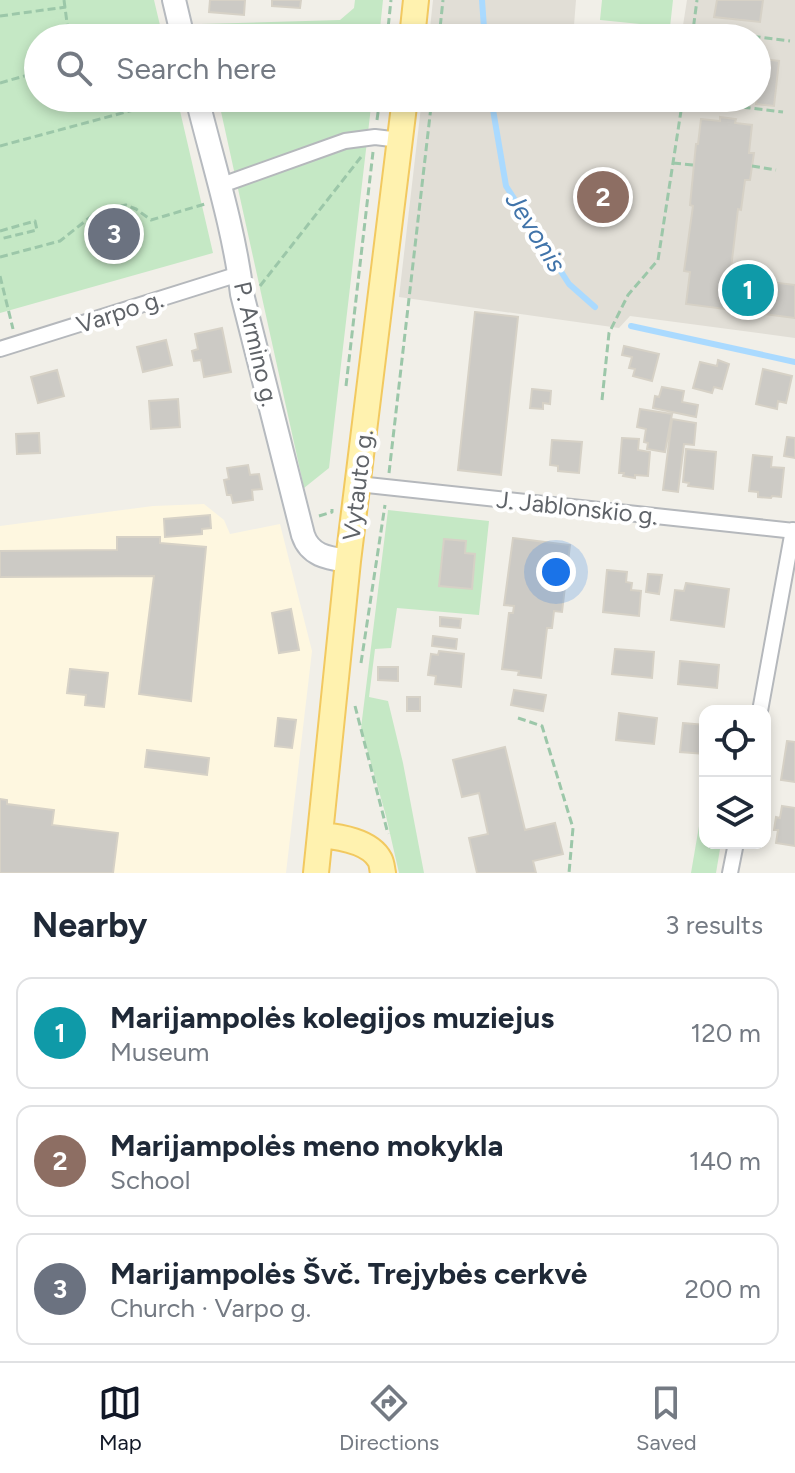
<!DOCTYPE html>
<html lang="en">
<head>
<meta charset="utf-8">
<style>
  body { margin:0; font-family:Figtree,sans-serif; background:#f2f2f3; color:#1f2937 }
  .controls { position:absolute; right:24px; bottom:24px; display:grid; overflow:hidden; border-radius:16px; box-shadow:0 4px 12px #0003 }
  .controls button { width:72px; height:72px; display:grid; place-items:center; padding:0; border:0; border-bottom:2px solid #e0e1e3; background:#fff; color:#1f2937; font:40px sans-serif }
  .you { position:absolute; left:556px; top:572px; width:28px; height:28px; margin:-20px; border:6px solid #fff; border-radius:50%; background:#1a73e8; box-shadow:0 0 0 12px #1a73e833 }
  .badge { display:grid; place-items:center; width:52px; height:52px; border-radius:50%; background:#111827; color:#fff; font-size:26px; font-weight:700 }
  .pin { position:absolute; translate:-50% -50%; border:4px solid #fff; box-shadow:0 2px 8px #0006 }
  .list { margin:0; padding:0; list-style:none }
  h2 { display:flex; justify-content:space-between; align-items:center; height:104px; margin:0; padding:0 32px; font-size:34px }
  h2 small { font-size:26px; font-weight:400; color:#747a83 }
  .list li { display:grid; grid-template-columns:52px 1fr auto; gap:24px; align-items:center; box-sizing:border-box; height:112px; margin:0 16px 16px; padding:0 16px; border:2px solid #e0e1e3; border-radius:16px }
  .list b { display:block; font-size:30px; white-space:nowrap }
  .list p { margin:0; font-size:26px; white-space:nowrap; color:#747a83 }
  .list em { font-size:26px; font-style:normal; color:#747a83 }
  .icon { flex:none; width:44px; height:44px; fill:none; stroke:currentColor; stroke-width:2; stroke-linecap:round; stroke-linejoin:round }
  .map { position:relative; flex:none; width:795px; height:873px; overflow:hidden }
  .search { position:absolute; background:#fff; box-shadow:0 4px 12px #0003; left:24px; right:24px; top:24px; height:88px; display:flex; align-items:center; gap:20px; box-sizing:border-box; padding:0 28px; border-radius:44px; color:#747a83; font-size:30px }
  .sheet { height:488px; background:#fff }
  nav { display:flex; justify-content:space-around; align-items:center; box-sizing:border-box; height:112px; border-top:2px solid #e0e1e3; background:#fff; font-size:22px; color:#747a83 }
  nav a { display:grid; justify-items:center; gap:4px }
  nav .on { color:#111827 }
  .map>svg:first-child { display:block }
  .commercial { fill:#fef7e0 }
  .education { fill:#e1ded6 }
  .green { fill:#c5e8c5 }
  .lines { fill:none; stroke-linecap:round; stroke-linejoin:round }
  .stream { stroke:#aadaff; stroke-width:6 }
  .building { fill:#cccac5; stroke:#d6d1c6; stroke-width:2 }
  .street-casing { stroke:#b5b8bc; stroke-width:18 }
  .secondary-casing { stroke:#b6babf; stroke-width:26 }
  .primary-casing { stroke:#f2c960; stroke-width:28 }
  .path { stroke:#9cc7a9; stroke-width:3; stroke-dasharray:8 4; stroke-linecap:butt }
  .street { stroke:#fff; stroke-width:14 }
  .secondary { stroke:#fff; stroke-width:22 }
  .primary { stroke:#fff2af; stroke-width:24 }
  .labels { text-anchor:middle; stroke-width:8; stroke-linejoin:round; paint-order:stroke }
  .street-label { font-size:24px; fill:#5f6368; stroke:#fff }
  .water-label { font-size:26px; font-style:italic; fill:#4174aa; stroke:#fff }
</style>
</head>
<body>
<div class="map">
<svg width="795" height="873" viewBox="0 0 795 873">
  <rect width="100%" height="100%" fill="#f1efe8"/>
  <path class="commercial" d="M204,504L224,520L230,534L280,524L312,651L286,873H0V526L153,506Z"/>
  <path class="education" d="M433,0H576L573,38H429Z
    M687,0H795V338L630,316L619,328L399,297L422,98H757V38H681Z"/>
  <path class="green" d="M0,0H154L163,38H38V98H177L213,253L0,313Z
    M355,0H383L379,38H204L201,24L340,20L354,8Z
    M602,0H673L670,27L600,20Z
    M218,98H372L329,468L304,488Z
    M388,510L489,521L479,615L397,608L391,648L375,649L369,697L388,701L403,763L424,873H399L386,816L361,728Z
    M705,791V843H721L716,873H691Z"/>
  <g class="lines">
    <path class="stream" d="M482,0L484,28
      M491,98L506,186L569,284L595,307
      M631,326L795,362"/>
  </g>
  <path class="building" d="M210,0H245L244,15L209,12Z
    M272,0H301L300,8L272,6Z
    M717,0H763L760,22L714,17Z
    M761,59L779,61L774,106L756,104Z
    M720,117L736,119L735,123L752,125L749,153H754L750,180H745L741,210L738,209L730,277L795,285V318L686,304L690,272L684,271L693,206L690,205L696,144H698L701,119L720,121Z
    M126,220L127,224L138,221L141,232L130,235L131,239L103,247L102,243L94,242L92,237L99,232L97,228Z
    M475,312L518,317L501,475L458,470Z
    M222,328L231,372L204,377L201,360L194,361L192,351L198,349L195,334Z
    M166,340L172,365L143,372L137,347Z
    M624,346L659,354L652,381L633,376L635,369L629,368L632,357L622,355Z
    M718,360L729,364L722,389L714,387L712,393L693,388L700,362L717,366Z
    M763,369L792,376L786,403L778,401L777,409L756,404Z
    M57,370L64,396L38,403L31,377Z
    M662,387L684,391L682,402L698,405L696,417L653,408L655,396L659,397Z
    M532,389L551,391L550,404L543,403V409L530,408Z
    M178,399L180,427L151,429L149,401Z
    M640,409L672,414L665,452L647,449L648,443L644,442L646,429L637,427Z
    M672,419L696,423L694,445L684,444L678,492L663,490Z
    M39,433L40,453L17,454L16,434Z
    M787,437L795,438V458L784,456Z
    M622,438L639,439L638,450L650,452L648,476L635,475V478L623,476L624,473H619Z
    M552,440L582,442L579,473L558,471V466L550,465Z
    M686,449L716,452L713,489L688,486L689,483L683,482Z
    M753,455L772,457L771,467L784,468L781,497L772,496L771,498L758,497V492L749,491Z
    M248,465L250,475L259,474L262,489L252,490L253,500L233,503L231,495H227L224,480L229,479L227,468Z
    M210,515L211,528L202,529V534L165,537L164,519Z
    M117,537H160V543L206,547L191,701L139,694L154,576L0,577V551L117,550Z
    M513,538L570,545L562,612L554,611L552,628H547L541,678L518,675L519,671L502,669L509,613H513L514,606L504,605Z
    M444,539L466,541L465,553L475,554L472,589L439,586Z
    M607,570L627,572L626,582L632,583L631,590L641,591L639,616L603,612Z
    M648,574L662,575L659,594L646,592Z
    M686,583L729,589L724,627L671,620L675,590L684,591Z
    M291,609L299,650L279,653L272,613Z
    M440,617L461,619L460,628L440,626Z
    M433,636L457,639L456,649L432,646Z
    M615,649L654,652L652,678L612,674Z
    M439,651L464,654L461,687L435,684L436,676L428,675L431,654L438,655Z
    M680,661L719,665L717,688L678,684Z
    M378,667H398V681L378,680Z
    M70,669L108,673L104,707L85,705L86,695L67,693Z
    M514,690L546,695L543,711L511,705Z
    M407,697H420V711H407Z
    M619,713L657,718L654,744L616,740Z
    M278,718L296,720L292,748L275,746Z
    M683,723L705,725V754L680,752Z
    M787,741L795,742V782L781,780Z
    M505,747L525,830L555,823L563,854L533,861L536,873H477L469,838L488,834L479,793L462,797L453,760Z
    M147,750L209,758L207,775L145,767Z
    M0,799L7,800V804L54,810L52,825L118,833L113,873H0Z
    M782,806L795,808V846L776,843L778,830H774L776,817L780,818Z"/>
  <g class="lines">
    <g class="street-casing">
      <path id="street" d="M219,186L345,141L375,137L400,140
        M0,349L239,274
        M358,484L795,531
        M760,711L793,530
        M730,873L736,843"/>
    </g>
    <g class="secondary-casing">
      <path id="secondary" d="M174,0L183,38
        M197,98C213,163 234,228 242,294L303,535C310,556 328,558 348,561"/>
    </g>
    <g class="primary-casing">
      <path id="primary" d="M412,38L416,0
        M321,835C340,837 370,841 380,860C382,864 382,869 383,873
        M316,873L348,561L405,98"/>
    </g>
    <path class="path" d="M64,0L69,38
      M0,16L66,7
      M693,29L790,41
      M433,30L492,38
      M387,38L391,0
      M439,38L443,0
      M692,38L697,0
      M0,83L38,72
      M683,100L783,112
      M377,120L380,98
      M0,146L178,98
      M673,163L693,165
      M752,166L776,170
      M0,231L35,221L37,230L0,239
      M0,257L60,241L98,211L126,205L136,209L151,220L205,204
      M0,276L13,329
      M763,281L764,268
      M260,286L361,157
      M346,386L373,152
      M602,400L609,333L628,295L658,260L683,98
      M389,473L432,98
      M319,516L332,512V509
      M361,663L385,505
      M355,706L388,834
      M518,718L542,726L573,828L569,873"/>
    <use href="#street" class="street"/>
    <use href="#secondary" class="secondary"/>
    <use href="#primary" class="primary"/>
  </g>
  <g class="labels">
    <g class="street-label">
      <text transform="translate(120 312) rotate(-18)" y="8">Varpo g.</text>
      <text transform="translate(256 344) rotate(77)" y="8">P. Armino g.</text>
      <text transform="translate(358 485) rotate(-83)" y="8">Vytauto g.</text>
      <text transform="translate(577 508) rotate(6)" y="8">J. Jablonskio g.</text>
    </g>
    <g class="water-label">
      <text transform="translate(536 232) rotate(58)" y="9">Jevonis</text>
    </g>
  </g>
</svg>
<div class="controls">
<button><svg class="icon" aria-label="locate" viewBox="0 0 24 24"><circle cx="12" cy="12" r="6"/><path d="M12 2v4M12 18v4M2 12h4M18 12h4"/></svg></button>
<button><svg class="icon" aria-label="layers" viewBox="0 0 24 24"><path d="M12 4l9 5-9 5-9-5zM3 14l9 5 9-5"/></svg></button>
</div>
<div class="you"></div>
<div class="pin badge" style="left:748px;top:290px;background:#0f9aa8">1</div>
<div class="pin badge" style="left:603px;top:197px;background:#8d6e63">2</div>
<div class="pin badge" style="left:114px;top:234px;background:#6b7280">3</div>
<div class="search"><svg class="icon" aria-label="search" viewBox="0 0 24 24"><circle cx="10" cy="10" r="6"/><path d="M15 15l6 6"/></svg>Search here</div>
</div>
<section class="sheet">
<h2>Nearby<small>3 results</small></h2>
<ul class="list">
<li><span class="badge" style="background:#0f9aa8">1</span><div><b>Marijampolės kolegijos muziejus</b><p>Museum</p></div><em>120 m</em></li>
<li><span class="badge" style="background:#8d6e63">2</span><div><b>Marijampolės meno mokykla</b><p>School</p></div><em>140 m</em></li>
<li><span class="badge" style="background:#6b7280">3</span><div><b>Marijampolės Švč. Trejybės cerkvė</b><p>Church · Varpo g.</p></div><em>200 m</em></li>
</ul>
</section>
<nav>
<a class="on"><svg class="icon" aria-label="map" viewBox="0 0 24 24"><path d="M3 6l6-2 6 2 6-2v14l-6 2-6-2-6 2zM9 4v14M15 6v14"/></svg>Map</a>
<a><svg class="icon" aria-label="directions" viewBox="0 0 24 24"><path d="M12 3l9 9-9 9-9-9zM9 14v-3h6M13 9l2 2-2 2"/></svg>Directions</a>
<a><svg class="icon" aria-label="saved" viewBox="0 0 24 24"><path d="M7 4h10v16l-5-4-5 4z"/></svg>Saved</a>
</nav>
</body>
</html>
